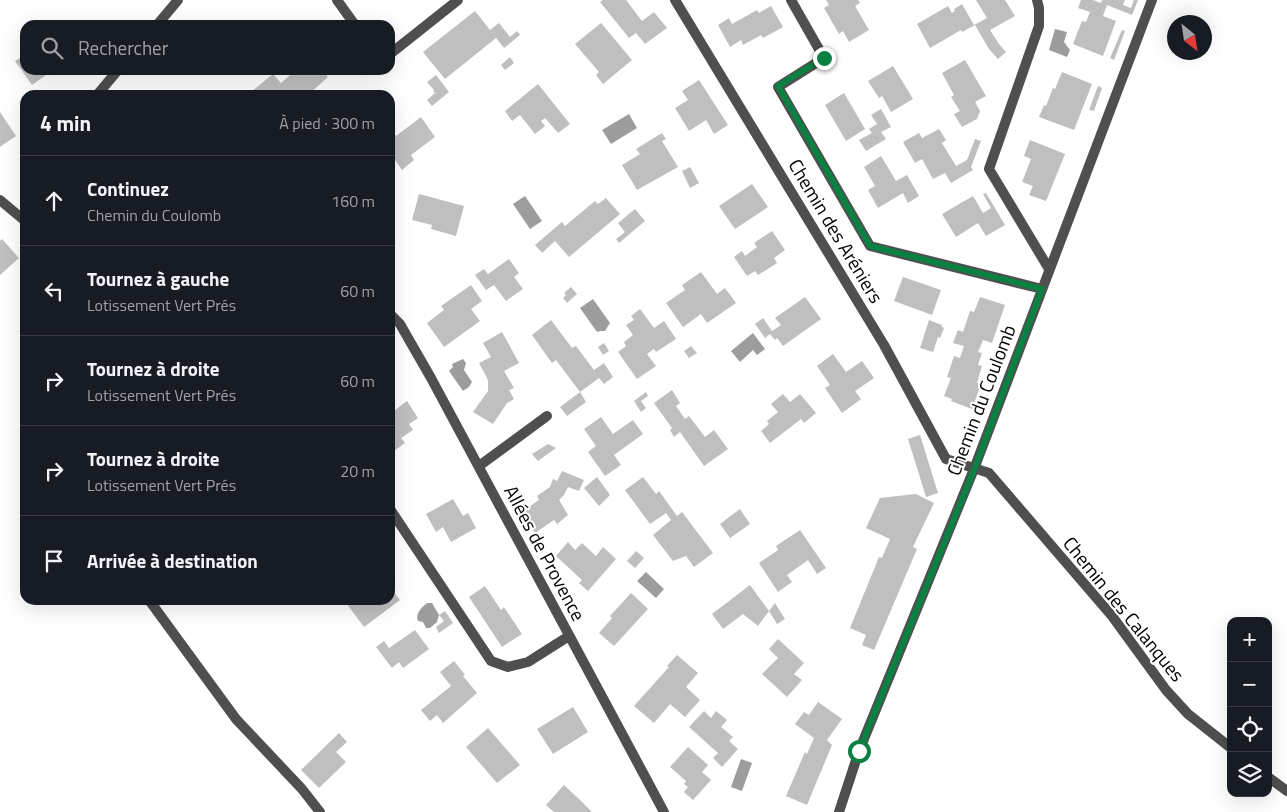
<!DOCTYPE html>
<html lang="fr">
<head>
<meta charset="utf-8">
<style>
  body { margin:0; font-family:"Titillium Web",sans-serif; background:#242831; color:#f1f3f6 }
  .controls { position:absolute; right:15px; bottom:15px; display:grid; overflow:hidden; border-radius:10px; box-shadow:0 5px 20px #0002 }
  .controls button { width:45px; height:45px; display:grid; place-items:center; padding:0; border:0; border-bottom:1px solid #363941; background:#171b24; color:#f1f3f6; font:25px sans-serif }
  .compass { position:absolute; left:1167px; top:15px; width:45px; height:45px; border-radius:50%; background:#171b24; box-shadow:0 5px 20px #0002; rotate:150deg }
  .stop { position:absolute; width:15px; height:15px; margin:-11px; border:4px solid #0b8043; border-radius:50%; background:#fff }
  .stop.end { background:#0b8043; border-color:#fff; box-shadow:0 1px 5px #0008 }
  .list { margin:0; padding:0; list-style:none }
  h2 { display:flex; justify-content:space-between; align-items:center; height:65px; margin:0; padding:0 20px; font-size:21px }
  h2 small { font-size:16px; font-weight:400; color:#9ea1a6 }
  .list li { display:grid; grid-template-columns:32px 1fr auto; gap:15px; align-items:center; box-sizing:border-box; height:90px; padding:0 20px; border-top:1px solid #363941 }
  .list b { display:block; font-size:19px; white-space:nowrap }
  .list p { margin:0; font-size:16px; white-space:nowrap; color:#9ea1a6 }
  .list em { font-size:16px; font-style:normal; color:#9ea1a6 }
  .icon { flex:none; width:28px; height:28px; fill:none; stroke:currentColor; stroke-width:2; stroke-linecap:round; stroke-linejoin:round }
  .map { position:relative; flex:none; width:1287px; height:812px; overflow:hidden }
  .search { position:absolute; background:#171b24; box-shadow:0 5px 20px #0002; left:20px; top:20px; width:375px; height:55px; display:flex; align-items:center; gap:12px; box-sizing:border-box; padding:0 18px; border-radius:15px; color:#9ea1a6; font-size:19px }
  .panel { position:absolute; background:#171b24; box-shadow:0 5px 20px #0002; left:20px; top:90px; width:375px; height:515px; border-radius:15px }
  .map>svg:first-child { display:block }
  .water { fill:#9d9d9d }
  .building { fill:#bfbfbf }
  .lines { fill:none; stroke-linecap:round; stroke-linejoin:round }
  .lane { stroke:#4f4f4f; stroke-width:10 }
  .street { stroke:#4f4f4f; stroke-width:10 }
  .route { stroke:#0b8043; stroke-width:6 }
  .labels { text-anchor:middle; stroke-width:4; stroke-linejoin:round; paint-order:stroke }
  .street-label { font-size:19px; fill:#000; stroke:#fff }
</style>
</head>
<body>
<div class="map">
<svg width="1287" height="812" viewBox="0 0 1287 812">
  <rect width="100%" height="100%" fill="#fff"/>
  <path class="water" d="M1055,29L1067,32L1064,42L1070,50L1067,57L1049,50Z
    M629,114L637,128L611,144L602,130Z
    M525,196L542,221L530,229L513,204Z
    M593,299L610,323L605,331H600L597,332L580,308Z
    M753,333L765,349L757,355L753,350L740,362L731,351Z
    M463,359L466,363L464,370L472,382L469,387L463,391L449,371L453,367L452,364Z
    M646,572L664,589L656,598L637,581Z
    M427,603H432L439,615L437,622L430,628H426L423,622L418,621C415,614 421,608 427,603Z
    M741,759L752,763L742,791L731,787Z"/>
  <path class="building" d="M603,0H626L642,21L654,12L667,28L645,44L636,33L629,38L600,2Z
    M826,0H858L860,3L855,6L869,30L849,42L843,31L839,34L824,8L829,5Z
    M976,0H1005L1015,16L990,30L999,44L1006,52L998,59L989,49L975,25L962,32L961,30L930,48L917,24L948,6L952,13L955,11L954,9L962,4L974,25L987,18Z
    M1081,0H1093L1101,3L1102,0H1125L1123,5L1131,8L1134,0H1138L1132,15L1107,5L1103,16L1116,21L1103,56L1073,44L1082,21L1086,22L1090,12L1078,8Z
    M771,6L783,27L763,38L761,35L743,45L741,40L730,47L718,25L729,18L732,24L757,10L759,13Z
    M475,11L490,30L499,23L510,37L517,31L520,35L504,48L496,38L445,79L423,52Z
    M601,23L632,60L603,84L596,75L599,72L575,44Z
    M1122,30L1125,31L1114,60L1110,58Z
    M25,55V70H53L32,85L15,61Z
    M510,57L514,63L505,70L501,65Z
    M965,60L986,96L975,102L980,111L977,119L962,127L954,114L960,111L951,97L954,95L942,73Z
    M893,66L913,99L891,112L882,96L879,98L868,81Z
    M296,70H307L309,73L313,70H322L328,77L308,95H254L251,92L273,74L281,83Z
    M1062,72L1092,84L1074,130L1039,117L1044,105L1046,106L1053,88L1055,89Z
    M436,75L449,92L432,106L427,100L435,93L433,91L434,90L427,82Z
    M699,80L728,125L714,134L706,120L689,131L675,108L688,100L682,91Z
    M538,84L570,124L558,133L545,118L541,121L545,126L535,134L520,115L512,121L505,111Z
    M1098,86L1102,88L1094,111L1089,110Z
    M844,93L865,129L846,141L825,105Z
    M881,109L891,127L881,132L886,139L866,151L859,140L872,133L869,129L877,124L871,115Z
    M0,112L16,136L0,147Z
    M421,117L435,137L411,155L414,160L402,170L390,153V127L396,136Z
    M939,129L946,140L942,143L956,166L967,160L975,139L981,141L971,167L973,170L951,183L945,173L933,179L922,159L915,163L903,142L919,133L922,138Z
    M662,133L666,139L662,141L678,167L637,190L622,165L640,154L636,149Z
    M1030,140L1065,154L1046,201L1029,195L1033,186L1022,182L1031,159L1024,156Z
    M881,156L896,181L907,175L919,196L908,203L903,193L878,208L868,190L875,186L864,167Z
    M690,167L699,183L690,188L682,171Z
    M752,184L768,207L735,229L719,206Z
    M986,193L1005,225L986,236L978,223L956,237L942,214L973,196L983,213L991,208L983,194Z
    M419,194L464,206L456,236L431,229L432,225L412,220Z
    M606,198L620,214L569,257L555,241L542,253L535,245L562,222L565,226L595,201L598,204Z
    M635,209L645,221L619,243L616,239L625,232L618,223Z
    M772,231L785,250L774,258L777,263L771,267L758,275L755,271L747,276L734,257L742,251L745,256L757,247L754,243Z
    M2,239L19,258L0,275V241Z
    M509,259L519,273L514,277L523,289L506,301L494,285L486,290L475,275L484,269L488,274Z
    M701,272L717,294L725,288L736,303L707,323L701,314L683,327L666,303L685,290L682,285Z
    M903,277L941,290L932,315L894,301Z
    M471,285L482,301L471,309L480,321L444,347L427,323L444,310L441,306Z
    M571,287L577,294L567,303L563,298L566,295L564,293Z
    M805,297L821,319L783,346L777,338L775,340L770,334L765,338L755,324L763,318L772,331L781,325L775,318Z
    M980,297L1005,305L992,343L983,340L978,352L982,353L978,365L982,366L977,383L981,384L972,409L951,401L952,399L944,396L951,378L947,377L954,356L960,358L964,346L953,343L958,330L963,332L970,311L974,312Z
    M640,309L654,328L664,321L676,339L656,352L654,349L647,354L656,366L637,379L618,352L626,346L624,342L633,335L626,325L634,320L631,316Z
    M551,320L572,348L576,346L594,370L604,363L613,377L604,384L599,378L580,392L556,360L552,363L532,335Z
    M929,320L942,325L941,326L944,328L940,338L938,337L933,352L920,348Z
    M502,332L519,363L504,371L514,388L509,390L514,399L507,403L493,424L473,412L488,391V380L479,363L491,357L483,343Z
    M604,343L609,351L603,355L598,347Z
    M691,346L697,353L689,358L684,351Z
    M833,354L846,372L862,361L874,378L855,391L861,399L842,413L825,388L830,385L817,366Z
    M672,390L680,403L676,406L685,419L689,416L705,437L714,430L728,449L704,466L680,432L674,437L670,430L672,428L654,403Z
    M580,392L586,402L567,416L560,407Z
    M646,392L648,396L641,401L646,408L641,412L634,401Z
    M783,394L790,402L800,394L816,413L804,423L801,419L770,443L761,431L769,424L767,421L778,412L771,404Z
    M407,401L418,418L409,424L413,430L401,438L405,443L390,454V414Z
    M601,417L613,434L633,420L643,434L614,455L621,465L605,476L588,452L596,446L584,429Z
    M920,435L938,493L926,497L908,439Z
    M548,444L556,448L538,461L532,454Z
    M562,471L584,480L579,491L568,487L564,495L559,500L568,515L557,524L554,520L535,533L520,513L539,500L537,496L550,487L553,479L557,481Z
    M597,477L610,495L599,506L584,488Z
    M643,477L656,494L659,491L677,516L682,512L713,553L694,567L686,556L673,561L653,535L671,520L666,513L650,524L625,490Z
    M916,494L934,503L913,547L917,549L874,650L862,645L866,635L850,628L879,557L882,558L890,539L866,528L880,498Z
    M453,499L463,516L468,513L476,528L451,542L443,527L436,532L426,514Z
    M740,509L750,524L730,538L720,524Z
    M800,530L826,568L817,574L808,560L787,575L792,582L778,592L759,563L778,550L776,546Z
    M568,542L575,550L582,543L596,556L603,547L616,559L588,591L579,583L582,580L556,556Z
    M636,551L644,558L635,568L627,561Z
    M750,585L769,611L758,626L743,614L723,629L712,614Z
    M485,586L501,610L504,607L522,634L502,647L469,597Z
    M390,587L400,600L364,627L344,600H390Z
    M631,593L648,609L614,646L599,633L612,618L610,616Z
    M775,603L785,619L777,624L769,611Z
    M445,611L453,623L439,633L436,627L444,621L439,615Z
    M415,630L429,649L403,668L399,662L392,668L376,647L384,641L389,648Z
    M778,639L804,663L794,674L802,680L787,697L762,674L778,658L769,649Z
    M677,655L698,673L686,687L700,700L685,717L670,704L654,723L634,706L669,667L667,666Z
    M454,661L465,675L463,676L477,693L443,723L437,715L430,721L421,710L451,686L440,672Z
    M818,702L842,719L827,740L832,745L807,805L786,796L805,752L807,754L814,738L795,724L804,712L809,715Z
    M573,707L588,732L553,754L537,729Z
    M704,711L711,718L716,711L727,720L721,727L733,737L729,741L738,749L722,767L713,758L718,753L689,727Z
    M488,728L520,765L497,783L466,747Z
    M339,733L347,742L336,752L346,762L319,788L301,770Z
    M688,747L708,765L702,772L711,780L693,800L684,792L688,787L684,784L686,781L670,767Z
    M564,785L580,800L592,812H554L546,805Z"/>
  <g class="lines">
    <path class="lane" d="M337,0L355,25
      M157,25L178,0
      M390,54L458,0
      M97,95L118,70
      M149,600L236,719L302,789L320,812"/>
    <path class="street" d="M675,0L884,345L946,459L989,473L1112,616L1166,690L1188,714L1231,748
      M791,0L824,58L778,87L870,246L1042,289
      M1037,0L1039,8V26L989,169L1049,269
      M0,200L25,221
      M390,314L400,324L431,378L664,812
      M479,466L547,416
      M390,509L491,661L508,667L528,662L569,636
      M1268,777L1287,791
      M839,812L859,751L974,469L1152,0"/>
  </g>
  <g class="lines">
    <path class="route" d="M824,58L778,86L870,246L1042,289L974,470L859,751"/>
  </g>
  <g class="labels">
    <g class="street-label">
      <text transform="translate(836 231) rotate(59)" y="7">Chemin des Aréniers</text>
      <text transform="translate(981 400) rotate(-69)" y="7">Chemin du Coulomb</text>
      <text transform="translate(545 553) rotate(62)" y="7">Allées de Provence</text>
      <text transform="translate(1124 609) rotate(51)" y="7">Chemin des Calanques</text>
    </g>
  </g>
</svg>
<div class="controls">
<button>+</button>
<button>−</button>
<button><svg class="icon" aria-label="locate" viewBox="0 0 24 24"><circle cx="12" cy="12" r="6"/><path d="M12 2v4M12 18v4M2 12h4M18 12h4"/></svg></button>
<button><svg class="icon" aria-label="layers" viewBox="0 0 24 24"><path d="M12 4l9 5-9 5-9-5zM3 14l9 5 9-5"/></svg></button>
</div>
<svg class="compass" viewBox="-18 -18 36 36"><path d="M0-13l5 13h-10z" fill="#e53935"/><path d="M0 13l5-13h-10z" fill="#9ea1a6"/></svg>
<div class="stop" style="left:859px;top:751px"></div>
<div class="stop end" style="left:824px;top:58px"></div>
<div class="search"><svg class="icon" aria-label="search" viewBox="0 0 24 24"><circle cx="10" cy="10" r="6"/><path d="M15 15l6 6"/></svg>Rechercher</div>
<section class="panel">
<h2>4 min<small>À pied · 300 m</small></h2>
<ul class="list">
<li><svg class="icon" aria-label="ahead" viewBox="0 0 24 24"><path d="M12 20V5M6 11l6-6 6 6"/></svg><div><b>Continuez</b><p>Chemin du Coulomb</p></div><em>160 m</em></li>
<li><svg class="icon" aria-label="left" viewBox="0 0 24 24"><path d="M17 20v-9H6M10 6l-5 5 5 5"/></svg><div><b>Tournez à gauche</b><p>Lotissement Vert Prés</p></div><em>60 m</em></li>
<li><svg class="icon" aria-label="right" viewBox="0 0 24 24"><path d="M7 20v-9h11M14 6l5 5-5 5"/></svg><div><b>Tournez à droite</b><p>Lotissement Vert Prés</p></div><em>60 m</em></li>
<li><svg class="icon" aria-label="right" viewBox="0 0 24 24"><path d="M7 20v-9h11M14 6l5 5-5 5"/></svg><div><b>Tournez à droite</b><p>Lotissement Vert Prés</p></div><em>20 m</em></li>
<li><svg class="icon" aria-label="arrive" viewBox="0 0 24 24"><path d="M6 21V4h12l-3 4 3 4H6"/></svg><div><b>Arrivée à destination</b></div></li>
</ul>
</section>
</div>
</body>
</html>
